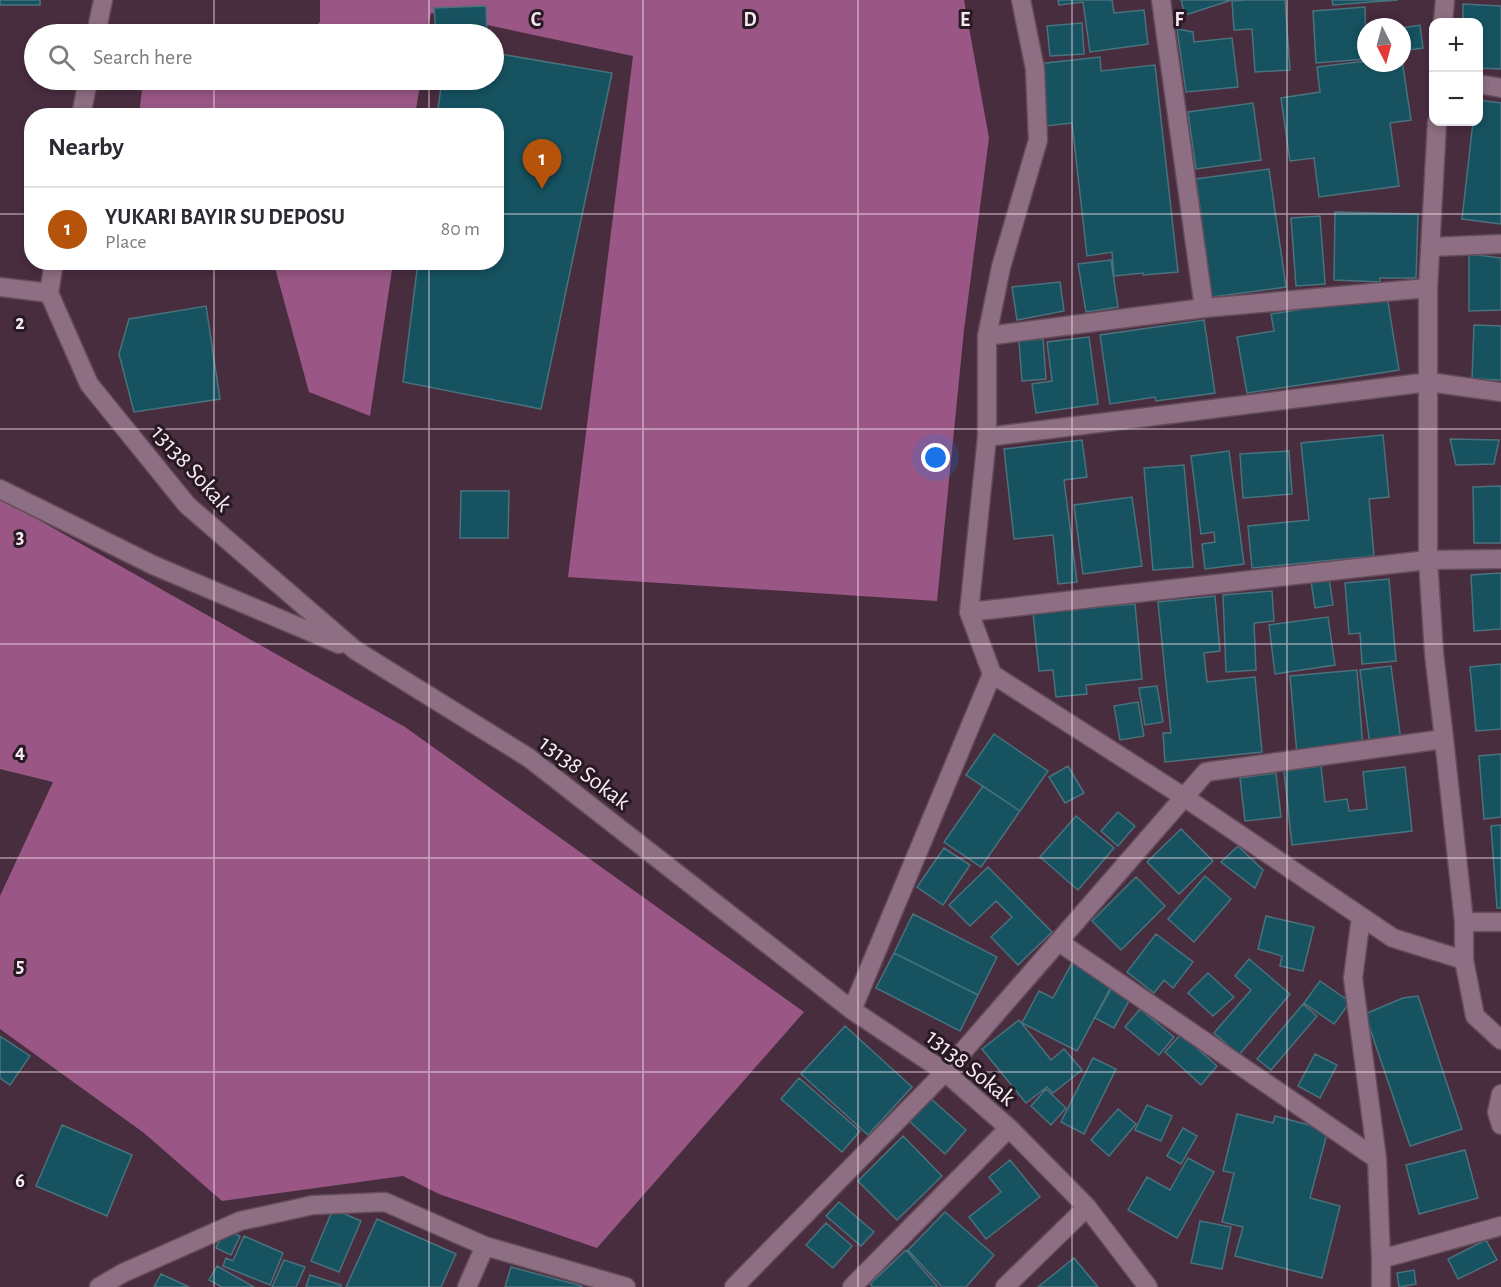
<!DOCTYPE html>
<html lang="en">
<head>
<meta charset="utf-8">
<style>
  body { margin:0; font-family:"Alegreya Sans",sans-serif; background:#f2f2f3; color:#2b2b33 }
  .controls { position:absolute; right:18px; top:18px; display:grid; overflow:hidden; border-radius:12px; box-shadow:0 3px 9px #0003 }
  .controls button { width:54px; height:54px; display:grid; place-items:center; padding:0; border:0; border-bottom:2px solid #e1e1e2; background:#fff; color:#2b2b33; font:30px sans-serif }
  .compass { position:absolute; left:1357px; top:18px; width:54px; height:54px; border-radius:50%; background:#fff; box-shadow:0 3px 9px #0003; rotate:174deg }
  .you { position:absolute; left:936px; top:458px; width:21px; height:21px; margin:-15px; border:4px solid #fff; border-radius:50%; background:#1a73e8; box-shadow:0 0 0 9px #1a73e833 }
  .badge { display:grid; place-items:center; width:39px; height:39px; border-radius:50%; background:#b45309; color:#fff; font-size:20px; font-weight:700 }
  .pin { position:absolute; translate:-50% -50px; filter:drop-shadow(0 2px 3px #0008) }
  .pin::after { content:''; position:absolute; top:32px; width:21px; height:18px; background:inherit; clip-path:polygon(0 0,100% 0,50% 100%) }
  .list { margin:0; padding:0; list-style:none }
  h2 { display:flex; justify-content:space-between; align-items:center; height:78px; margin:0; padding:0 24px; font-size:26px }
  h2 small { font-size:20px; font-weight:400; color:#7c7c81 }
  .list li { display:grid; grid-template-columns:39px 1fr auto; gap:18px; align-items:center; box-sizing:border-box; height:84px; padding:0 24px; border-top:2px solid #e1e1e2 }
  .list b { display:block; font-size:22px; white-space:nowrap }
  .list p { margin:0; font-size:20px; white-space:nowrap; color:#7c7c81 }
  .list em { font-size:20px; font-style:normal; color:#7c7c81 }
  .icon { flex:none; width:33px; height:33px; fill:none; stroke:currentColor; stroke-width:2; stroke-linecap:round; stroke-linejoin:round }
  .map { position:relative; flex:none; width:1501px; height:1287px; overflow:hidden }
  .search { position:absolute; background:#fff; box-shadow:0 3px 9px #0003; left:24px; top:24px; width:480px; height:66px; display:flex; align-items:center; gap:15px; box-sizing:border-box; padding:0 21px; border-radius:33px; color:#7c7c81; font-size:22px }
  .panel { position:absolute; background:#fff; box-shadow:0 3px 9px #0003; left:24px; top:108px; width:480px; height:162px; border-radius:24px }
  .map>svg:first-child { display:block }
  .forest { fill:#9a5785 }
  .building { fill:#165260; stroke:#49727d; stroke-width:1.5 }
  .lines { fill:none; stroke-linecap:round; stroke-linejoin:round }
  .minor-casing { stroke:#634c5b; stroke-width:21 }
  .minor { stroke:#8e6e82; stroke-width:18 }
  .grid { fill:none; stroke:#fae8f3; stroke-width:1.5; stroke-opacity:0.55 }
  .labels { text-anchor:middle; stroke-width:6; stroke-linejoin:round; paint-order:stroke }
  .street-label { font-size:24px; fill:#fae8f3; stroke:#271a22 }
  .grid-label { font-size:20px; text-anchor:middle; font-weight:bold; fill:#fae8f3; stroke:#271a22; stroke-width:6; stroke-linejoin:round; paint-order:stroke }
</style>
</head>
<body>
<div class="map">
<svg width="1501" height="1287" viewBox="0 0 1501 1287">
  <rect width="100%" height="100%" fill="#482d3f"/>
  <path class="forest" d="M320,0H964L989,138L964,330L937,601L568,577L633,56L431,13L427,34H306L320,22Z
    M143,80H249L253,81L254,80H421L415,115H139Z
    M252,263H393L370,416L309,392L275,268Z
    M0,498L405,727L804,1012L597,1248L439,1194L403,1176L222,1201L144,1133L0,1029V896L53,782L0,769Z"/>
  <path class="building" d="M0,0H40V5H0Z
    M1058,0H1112L1114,13L1144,10L1148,44L1090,52L1083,2L1059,5Z
    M1181,0H1232L1185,15Z
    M1246,0H1285L1290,70L1255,72L1252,29L1234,30L1232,1Z
    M1332,0H1398L1333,5Z
    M1463,4L1501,6V69L1478,68V22H1463Z
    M486,6L487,34H436L434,8Z
    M1365,7L1366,59L1316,63L1313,11Z
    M1082,23L1084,54L1050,56L1047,26Z
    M1420,25L1423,48L1402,51V28Z
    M1177,29L1193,32L1194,42L1232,38L1238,87L1186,92Z
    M494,53L612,73L541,409L403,382L418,262H496V116H437L442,80H494Z
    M1100,57L1101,71L1155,65L1178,272L1143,275V273L1114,276L1112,252L1087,256L1072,123L1045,126L1037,64Z
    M1402,60L1411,120L1390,123L1399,186L1319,197L1314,158L1290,161L1281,98L1320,92L1317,67L1366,61V63H1402Z
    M1478,100L1501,103V224L1462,219L1473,122H1478Z
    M1253,103L1261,160L1196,169L1188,112Z
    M1269,169L1286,287L1212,297L1196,179Z
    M1335,212L1418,214L1416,278H1380V282L1334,280Z
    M1320,216L1325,284L1296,286L1291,218Z
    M1469,254L1501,258V310L1469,311Z
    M1111,260L1118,307L1086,312L1078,264Z
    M1060,282L1064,311L1017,320L1012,287Z
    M1387,296L1399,370L1247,393L1237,337L1274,331L1271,314Z
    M206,306L220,399L134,412L119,354L129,319Z
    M1204,320L1215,393L1156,401L1155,397L1110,404L1100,335Z
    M1474,325L1501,326V380L1472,379Z
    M1089,337L1098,404L1036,413L1032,384L1052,381L1047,342Z
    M1043,339L1046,379L1022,381L1019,341Z
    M1383,435L1389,497L1369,499L1374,556L1252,568L1248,526L1309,520L1301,443Z
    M1450,439L1499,440L1494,464L1456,465Z
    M1082,440L1087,477L1064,480L1077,582L1058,584L1053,535L1014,539L1004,449Z
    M1229,451L1244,564L1205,569L1202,544L1215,542L1214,532L1201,534L1191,456Z
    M1289,451L1292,494L1243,498L1240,454Z
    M1184,465L1193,567L1153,570L1144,468Z
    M1501,486V543H1474L1473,487Z
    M461,491H509L508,538H460Z
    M1132,497L1142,566L1083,574L1074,505Z
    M1501,573V629L1474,631L1471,575Z
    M1329,578L1333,605L1315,608L1311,581Z
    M1389,579L1396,661L1362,664L1360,633L1349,634L1345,583Z
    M1272,591L1274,621L1254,623L1256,670L1226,672L1223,595Z
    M1215,596L1220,651L1204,653L1207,682L1255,677L1262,752L1165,762L1163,733H1171L1158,602Z
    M1135,604L1142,679L1086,685L1087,694L1056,697L1053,670L1039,671L1033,613Z
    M1328,617L1335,665L1275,674L1269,625Z
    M1501,664V729L1476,731L1470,667Z
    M1391,666L1401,741L1370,745L1360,670Z
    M1357,670L1363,749L1297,754L1290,676Z
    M1157,686L1163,722L1145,725L1139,688Z
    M1138,702L1144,736L1120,740L1114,706Z
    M994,734L1048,771L1020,811L966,775Z
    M1501,754V817L1484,819L1479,756Z
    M1068,766L1084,793L1065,803L1049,777Z
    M1321,766L1325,802L1347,799L1349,811L1367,809L1363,772L1405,767L1412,831L1292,845L1284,771Z
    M1276,773L1281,817L1245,821L1240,778Z
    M983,786L1020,811L981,867L944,842Z
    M1118,812L1135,826L1118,846L1101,831Z
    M1076,816L1114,848L1078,890L1040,857Z
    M1501,825V908H1497L1491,826Z
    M1181,829L1213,861L1179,894L1147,862Z
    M1238,846L1263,870L1255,888L1221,862Z
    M944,848L970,865L943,905L917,887Z
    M988,867L1052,932L1018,965L991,937L1012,917L996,901L970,926L949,905Z
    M1205,876L1231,899L1194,942L1168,919Z
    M1136,877L1165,906L1121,950L1092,921Z
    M913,914L997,957L978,995L894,953Z
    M1266,916L1314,927L1303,971L1280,966L1282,956L1258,949Z
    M1156,934L1193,962L1173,988L1164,980L1154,993L1127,972Z
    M894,953L978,995L960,1031L876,988Z
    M1249,959L1290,994L1239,1055L1214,1033L1251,990L1235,976Z
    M1073,961L1113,983L1077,1051L1022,1023L1039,991L1053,998Z
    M1208,973L1234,997L1213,1016L1188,993Z
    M1320,981L1350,1002L1334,1024L1304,1003Z
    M1111,989L1130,999L1114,1028L1095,1018Z
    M1418,996L1462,1129L1410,1146L1365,1014L1403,998Z
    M1303,1004L1317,1016L1271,1070L1257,1059Z
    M1140,1009L1174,1037L1159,1055L1125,1027Z
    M1019,1020L1051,1060L1064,1049L1082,1070L1053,1093L1047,1087L1026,1103L982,1049Z
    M845,1026L912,1087L868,1135L801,1074Z
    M1181,1034L1217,1066L1201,1085L1165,1052Z
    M0,1036L30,1056L10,1085L0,1078Z
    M1315,1054L1337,1065L1320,1098L1298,1086Z
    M1093,1058L1116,1069L1084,1134L1061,1122Z
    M799,1078L860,1131L842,1152L781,1099Z
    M1046,1089L1066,1108L1051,1125L1031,1106Z
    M929,1097L966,1130L945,1154L908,1120Z
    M1147,1105L1172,1116L1161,1141L1135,1130Z
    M1118,1109L1136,1124L1109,1156L1091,1140Z
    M1237,1114L1273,1123L1275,1116L1328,1130L1310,1198L1340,1206L1322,1278L1235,1256L1243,1227L1222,1222L1234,1173L1223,1171Z
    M62,1125L132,1155L107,1216L36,1186Z
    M1183,1128L1197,1136L1181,1164L1167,1156Z
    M903,1136L942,1176L897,1220L858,1181Z
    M1465,1150L1478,1198L1419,1214L1406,1165Z
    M1188,1158L1214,1172L1177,1238L1128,1210L1147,1177L1170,1190Z
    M1010,1160L1040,1197L986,1239L969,1217L1001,1192L989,1177Z
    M839,1202L874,1232L861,1246L826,1216Z
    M333,1209L361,1221L339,1272L311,1261Z
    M945,1212L994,1255L966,1287H942L908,1250Z
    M377,1219L456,1254L441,1287H346Z
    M1200,1221L1231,1227L1222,1269L1191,1263Z
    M826,1223L852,1246L833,1268L806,1245Z
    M225,1229L240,1236L231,1255L216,1248Z
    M244,1236L283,1253L270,1285L223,1266L226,1258L233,1261Z
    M1486,1240L1497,1260L1458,1279L1448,1259Z
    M906,1250L938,1287H873L870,1284Z
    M1074,1258L1098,1287H1038Z
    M284,1260L305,1267L296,1287H272Z
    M217,1266L254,1287H222L209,1280Z
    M511,1267L582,1286V1287H505Z
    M1414,1270L1416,1284L1399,1287L1397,1273Z
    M161,1274L189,1287H154Z
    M310,1275L341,1285V1287H306Z"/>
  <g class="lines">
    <g class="minor-casing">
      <path id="minor" d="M1021,0L1035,69L1038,140L1001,267L987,336V437L969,612L992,674L1184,797L1393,938L1464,960
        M1161,0L1204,308
        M1443,22L1445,0
        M96,34L103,0
        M1478,84L1501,88
        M81,116L88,80
        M1437,122L1428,288V560L1434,653L1444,739L1464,922V960L1475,1016L1501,1040
        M1430,247L1501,244
        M54,262L49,293L89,384L187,505L355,650L529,758L852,1010L945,1072L1009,1128L1087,1207L1148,1287
        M0,287L49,293
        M987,336L1204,308L1428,288
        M987,437L1429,382L1501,392
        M0,489L153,565L339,644
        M969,612L1428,560L1501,559
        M1361,917L1353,978L1377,1159L1381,1259V1287
        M1464,922H1501
        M1059,942L1377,1159
        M852,1010L992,674
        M1501,1094L1497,1112L1501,1125
        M1381,1259L1501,1226
        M99,1287L123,1273L240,1221L313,1205L385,1202L485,1246L626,1287
        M467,1287L485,1246
        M734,1287L945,1072L1206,772L1444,739
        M852,1287L1009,1128
        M1005,1287L1087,1207"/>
    </g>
    <use href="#minor" class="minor"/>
  </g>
  <path class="grid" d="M214,0V34M429,0V34M643,0V1287M858,0V1287M1072,0V1287M1287,0V1287M214,80V116M429,80V116M0,214H32M496,214H1501M214,262V1287M429,262V1287M0,429H1501M0,644H1501M0,858H1501M0,1072H1501"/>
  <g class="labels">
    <g class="street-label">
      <text transform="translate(192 468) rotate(48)" y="8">13138 Sokak</text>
      <text transform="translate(585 772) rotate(37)" y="8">13138 Sokak</text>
      <text transform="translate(971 1067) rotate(39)" y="8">13138 Sokak</text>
    </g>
  </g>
  <g class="grid-label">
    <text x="536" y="26">C</text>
    <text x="750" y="26">D</text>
    <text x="965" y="26">E</text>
    <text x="1179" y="26">F</text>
    <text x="20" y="329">2</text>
    <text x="20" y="543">3</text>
    <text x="20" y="758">4</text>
    <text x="20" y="972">5</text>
    <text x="20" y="1187">6</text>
  </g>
</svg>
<div class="controls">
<button>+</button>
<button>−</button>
</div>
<svg class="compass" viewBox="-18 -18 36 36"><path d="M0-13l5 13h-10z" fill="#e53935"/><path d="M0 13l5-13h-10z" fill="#7c7c81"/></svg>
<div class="you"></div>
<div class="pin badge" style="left:542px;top:189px">1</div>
<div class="search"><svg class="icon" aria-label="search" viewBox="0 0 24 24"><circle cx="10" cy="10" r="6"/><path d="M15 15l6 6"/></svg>Search here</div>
<section class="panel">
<h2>Nearby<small></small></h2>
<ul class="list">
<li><span class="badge">1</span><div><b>YUKARI BAYIR SU DEPOSU</b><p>Place</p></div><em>80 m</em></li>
</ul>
</section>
</div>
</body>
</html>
